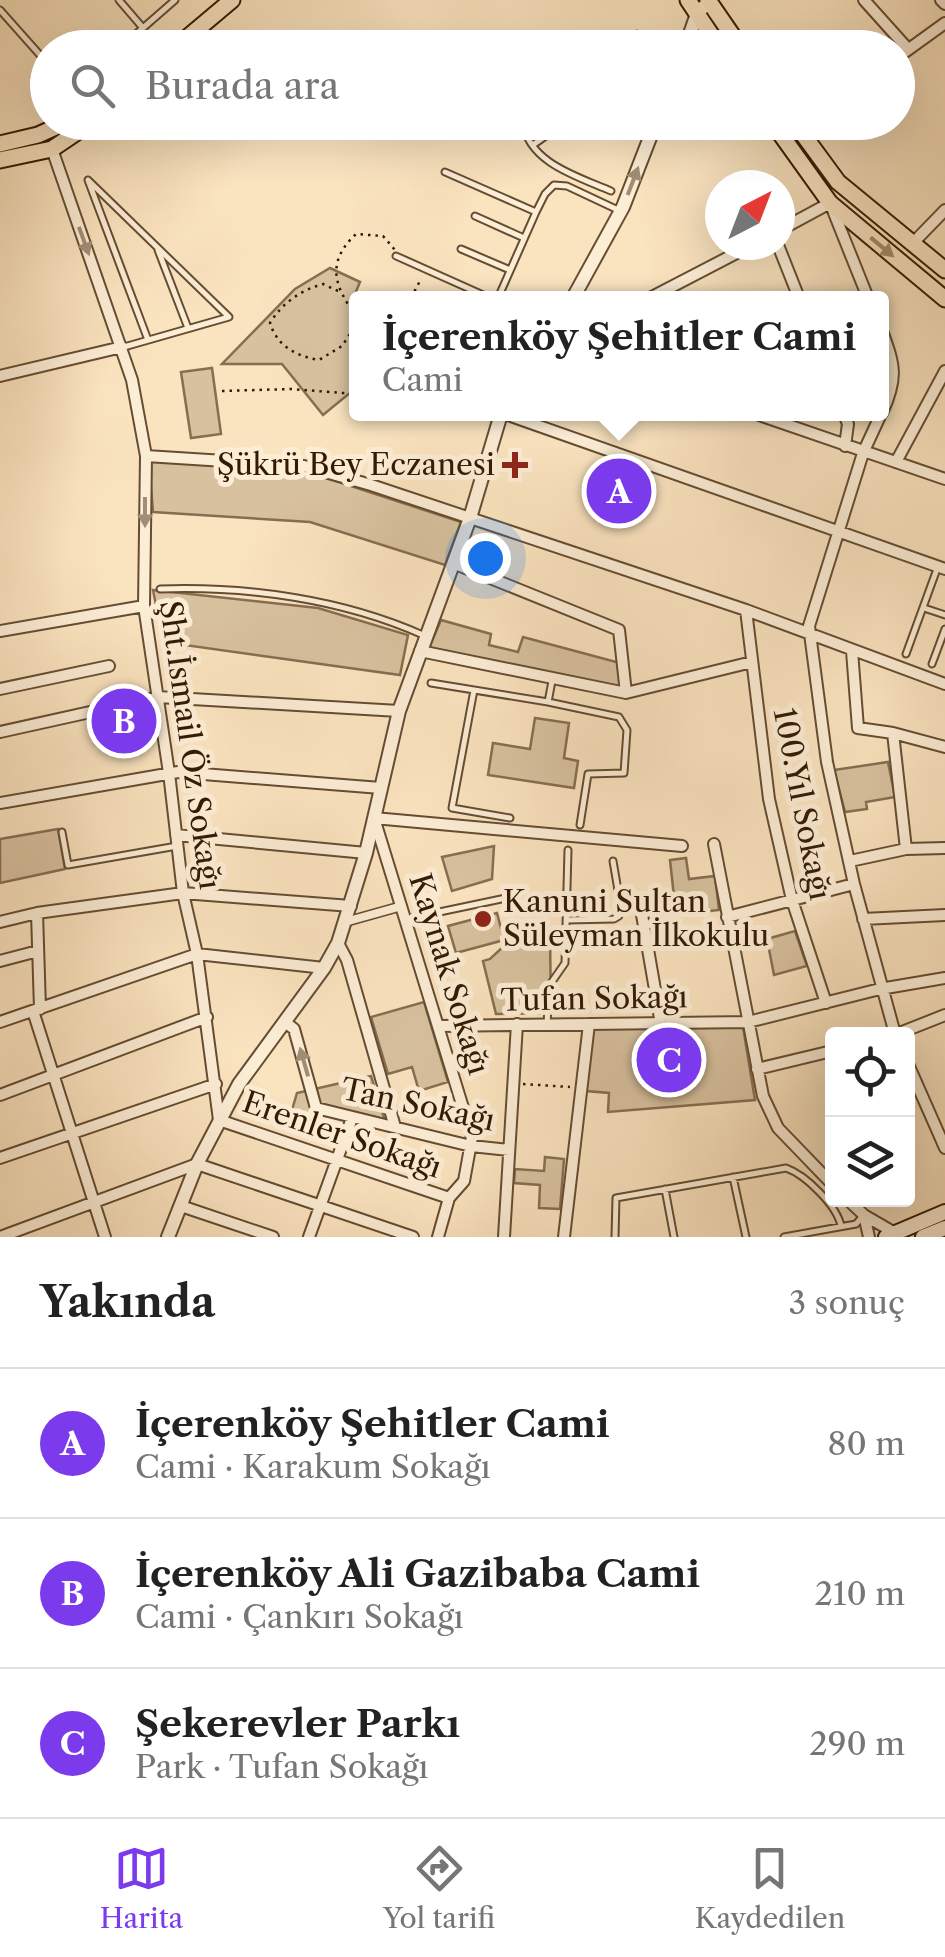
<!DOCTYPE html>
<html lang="tr">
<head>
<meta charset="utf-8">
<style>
  body { margin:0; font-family:"Libre Caslon Text",serif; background:#f2f2f2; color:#222 }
  .controls { position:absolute; right:30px; bottom:30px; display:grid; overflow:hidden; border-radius:10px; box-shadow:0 10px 40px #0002 }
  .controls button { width:90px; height:90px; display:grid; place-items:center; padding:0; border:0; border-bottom:2px solid #e0e0e0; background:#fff; color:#222; font:50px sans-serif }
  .compass { position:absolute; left:705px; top:170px; width:90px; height:90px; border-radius:50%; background:#fff; box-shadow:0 10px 40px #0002; rotate:42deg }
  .you { position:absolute; left:485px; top:558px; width:35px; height:35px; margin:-25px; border:8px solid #fff; border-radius:50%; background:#1a73e8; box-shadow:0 0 0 15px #1a73e833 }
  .badge { display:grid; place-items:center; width:65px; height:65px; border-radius:50%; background:#7c3aed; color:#fff; font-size:32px; font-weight:700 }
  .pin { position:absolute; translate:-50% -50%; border:5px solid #fff; box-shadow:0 2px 10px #0006 }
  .popup { position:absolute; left:349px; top:291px; width:540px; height:130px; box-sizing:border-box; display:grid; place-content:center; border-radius:10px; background:#fff; filter:drop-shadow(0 2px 8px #0005); font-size:32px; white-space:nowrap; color:#767676 }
  .popup b { font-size:38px; color:#222 }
  .popup::after { content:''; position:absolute; left:50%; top:100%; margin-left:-20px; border:20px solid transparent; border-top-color:#fff }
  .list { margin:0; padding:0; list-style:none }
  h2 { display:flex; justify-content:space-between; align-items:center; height:130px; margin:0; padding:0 40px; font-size:42px }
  h2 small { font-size:32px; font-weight:400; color:#767676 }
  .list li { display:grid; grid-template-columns:65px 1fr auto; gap:30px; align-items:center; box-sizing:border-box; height:150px; padding:0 40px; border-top:2px solid #e0e0e0 }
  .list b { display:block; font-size:38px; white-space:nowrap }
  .list p { margin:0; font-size:32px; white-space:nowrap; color:#767676 }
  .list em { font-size:32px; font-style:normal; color:#767676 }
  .icon { flex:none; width:55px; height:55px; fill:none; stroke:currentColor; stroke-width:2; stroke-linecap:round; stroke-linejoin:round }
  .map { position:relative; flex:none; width:945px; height:1237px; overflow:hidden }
  .search { position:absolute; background:#fff; box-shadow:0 10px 40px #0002; left:30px; right:30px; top:30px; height:110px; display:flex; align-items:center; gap:25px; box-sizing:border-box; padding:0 35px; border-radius:55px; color:#767676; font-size:38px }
  .sheet { height:580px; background:#fff }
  nav { display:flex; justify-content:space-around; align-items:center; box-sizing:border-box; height:140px; border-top:2px solid #e0e0e0; background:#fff; font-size:28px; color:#767676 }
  nav a { display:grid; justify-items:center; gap:5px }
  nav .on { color:#7c3aed }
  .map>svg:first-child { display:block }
  .green { fill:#d8c19f; stroke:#866e51; stroke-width:2.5 }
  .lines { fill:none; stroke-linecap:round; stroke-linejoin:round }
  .service-casing { stroke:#654c32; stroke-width:9 }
  .pedestrian-casing { stroke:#654c32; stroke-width:11 }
  .minor-casing { stroke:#654c32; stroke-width:14 }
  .tertiary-casing { stroke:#654c32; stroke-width:16 }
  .secondary-casing { stroke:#331a03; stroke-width:18 }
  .primary-casing { stroke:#331a03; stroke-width:19 }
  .path { stroke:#331a03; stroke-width:2.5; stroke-dasharray:2.5 5; stroke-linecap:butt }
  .service { stroke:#fcedd5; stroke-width:5 }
  .pedestrian { stroke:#fcedd5; stroke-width:8 }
  .minor { stroke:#fcedd5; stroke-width:10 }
  .tertiary { stroke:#fcedd5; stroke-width:12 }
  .secondary { stroke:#fcedd5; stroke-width:14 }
  .primary { stroke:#fae3bf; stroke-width:15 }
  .oneway { fill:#a28e76 }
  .oneway2 { fill:#a0896a }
  .poi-dot { fill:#8f2418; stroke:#fcedd5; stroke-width:4 }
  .labels { text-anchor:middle; stroke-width:10; stroke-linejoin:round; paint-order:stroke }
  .poi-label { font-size:30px; fill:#331a03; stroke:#fcedd5; text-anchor:end }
  .street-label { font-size:30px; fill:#331a03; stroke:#fcedd5 }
</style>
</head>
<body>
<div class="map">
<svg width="945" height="1237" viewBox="0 0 945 1237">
  <rect width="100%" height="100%" fill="#fae3bf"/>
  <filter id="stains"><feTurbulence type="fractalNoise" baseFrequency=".002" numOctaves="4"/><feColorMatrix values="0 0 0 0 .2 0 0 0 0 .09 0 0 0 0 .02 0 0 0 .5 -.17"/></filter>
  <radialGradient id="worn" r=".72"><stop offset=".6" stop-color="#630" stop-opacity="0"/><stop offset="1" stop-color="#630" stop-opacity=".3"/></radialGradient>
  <path class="green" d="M330,268L360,282L355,294L364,298H356V388L323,415L282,364H222L295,289Z
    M212,368L221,434L191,438L181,372Z
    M149,461L302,470L461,522L445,565L310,522L153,512Z
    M153,590L318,608L408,635L400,675L163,642Z
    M441,620L491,634L489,645L518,652L523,637L620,663L626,693L425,657Z
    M535,718L569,723L564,758L578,761L574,788L488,775L493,743L530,749Z
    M888,762L895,797L866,802L867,809L845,812L834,770Z
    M58,829L65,869L0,883V839Z
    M494,846L492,879L452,891L442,857Z
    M686,858L689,879L715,876L719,910L676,915L670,860Z
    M497,913L504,940L456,953L448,926Z
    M795,931L807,966L774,975L767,939Z
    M516,935L550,936L551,1013L496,1014L483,961L490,959Z
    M424,1002L448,1082L419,1091L412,1067L388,1074L371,1017Z
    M743,1027L755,1100L608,1112L609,1093L586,1091L592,1029Z
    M371,1076L385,1121L322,1106L315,1130L289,1120L297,1093Z
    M545,1157L564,1159L560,1209L539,1208L540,1185L514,1183L515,1169L544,1171Z"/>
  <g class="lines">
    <g class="service-casing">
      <path id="service" d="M119,0L143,28
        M0,10L48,64
        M120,48L175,0
        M617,48L637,34L669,48
        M523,122C528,163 579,177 611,191
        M533,145L565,122
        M445,172L536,212L498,298
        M536,212L545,194L554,185L567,186L618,210
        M475,216L524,238
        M461,249L510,270
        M158,250L188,328
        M396,256L490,298
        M124,347L229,317L88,180L148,340
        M160,589C248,586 342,599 423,635
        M924,608L945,615
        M906,654L937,569
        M932,664L945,629
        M431,683L548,702L552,681
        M474,690L452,808L510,818
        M548,702L619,717L627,730L624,773L588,774L580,825
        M62,832L68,865L177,846
        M406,919L506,898
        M566,920L614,919L619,916L621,908L613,861
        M547,1025L549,986L565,963L568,850
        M733,1177L746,1237
        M665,1189L674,1237
        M615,1237L616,1198L786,1168C806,1175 837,1206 841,1226
        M784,1237L856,1224L862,1217"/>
    </g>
    <g class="pedestrian-casing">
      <path id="pedestrian" d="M345,922L402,906"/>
    </g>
    <g class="minor-casing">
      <path id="minor" d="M864,0L908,49
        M941,0L945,4
        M898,57L945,23
        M804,135L818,122
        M52,149L132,380L146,456L144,606L169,773L183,893L197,954L219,1120L449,1198
        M780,230L830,203L868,298
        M913,243L945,210
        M778,245L799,298
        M650,298L752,245
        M882,331C895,366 898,378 882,413
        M0,376L122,347
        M505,414L945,569
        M756,414L945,479
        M844,414L848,424L845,446
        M881,414L863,453L809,626L827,762L854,884L895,1034
        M146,456L304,466L371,485L746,610L945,684
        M896,462L945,371
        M453,563L619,630L626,693
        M746,610L769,799L792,900L826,1003
        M0,631L144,606
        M420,651L626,693L752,662
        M852,651L858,728L893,733L945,747
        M0,689L109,666
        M0,732L158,697L399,711
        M893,733L906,849
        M0,803L178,772L381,788
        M176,835L366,853
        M714,844L763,1096L778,1128L832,1184
        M850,861L906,849L945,848
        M641,909L661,1024
        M37,913L40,1009
        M727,917L854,884
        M863,919L945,915
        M0,922L37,913L183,893L351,906
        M338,943L347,960L395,1127
        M0,961L38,951
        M33,1011L105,1237
        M0,1022L197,954L324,968
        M285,1022L294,1029L316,1108L471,1146L509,1150
        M440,1026L748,1022L880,989L945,978
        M897,1034L945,1015
        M908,1064L945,1148
        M757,1069L832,1051
        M0,1095L207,1017
        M0,1158L216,1084
        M848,1200L864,1215
        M181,1206L273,1237
        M0,1237L197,1164L413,1237
        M309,1237L352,1118
        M438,1237L449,1198L464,1181L472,1137L374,818L682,846
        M504,1237L517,1024
        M564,1237L589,1024
        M869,1237L864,1215L895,1233"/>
    </g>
    <g class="tertiary-casing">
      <path id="tertiary" d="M685,48L697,14L710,0
        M573,298L623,207L656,122
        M168,1237L197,1164L239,1084L324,968L338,943L366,853L399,711L470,518L501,414"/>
    </g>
    <g class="secondary-casing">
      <path id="secondary" d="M886,1237L945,1212
        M923,1237L945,1228"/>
    </g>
    <g class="primary-casing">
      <path id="primary" d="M688,0L720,48
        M708,0L741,48
        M175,48L232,0
        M772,122L830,203L945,299
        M794,122L838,182L945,270
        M0,144L38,135L67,122
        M0,160L52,149L92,122"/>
    </g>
    <path class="path" d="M338,291L323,284C301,290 282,303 270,323C277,346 296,356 319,360L342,346L356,325
      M411,298L421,279
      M356,316C335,287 325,263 356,234L383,236L395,250
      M222,391L291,389L356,394
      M523,1084L570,1087"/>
    <use href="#service" class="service"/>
    <use href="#pedestrian" class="pedestrian"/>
    <use href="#minor" class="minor"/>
    <use href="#tertiary" class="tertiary"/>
    <use href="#secondary" class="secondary"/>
    <use href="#primary" class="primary"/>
  </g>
  <defs><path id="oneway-solid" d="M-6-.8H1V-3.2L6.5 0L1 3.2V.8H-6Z" transform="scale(2.5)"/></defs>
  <g class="oneway">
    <use href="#oneway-solid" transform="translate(633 181) rotate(-69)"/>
    <use href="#oneway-solid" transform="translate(84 241) rotate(70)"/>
    <use href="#oneway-solid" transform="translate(145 512) rotate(90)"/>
    <use href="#oneway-solid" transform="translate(304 1062) rotate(-106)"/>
  </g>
  <use class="oneway2" href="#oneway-solid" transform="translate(882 247) rotate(40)"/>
  <g class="poi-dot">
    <path d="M510 450h10v10h10v10h-10v10h-10v-10h-10v-10h10z"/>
    <circle cx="483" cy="919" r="10"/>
  </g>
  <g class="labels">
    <g class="poi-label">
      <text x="495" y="475">Şükrü Bey Eczanesi</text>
      <text x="503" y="912" text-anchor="start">Kanuni Sultan<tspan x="503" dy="34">Süleyman İlkokulu</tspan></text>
    </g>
    <g class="street-label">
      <text transform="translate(190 745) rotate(82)" y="10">Şht.İsmail Öz Sokağı</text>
      <text transform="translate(802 804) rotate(79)" y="10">100.Yıl Sokağı</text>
      <text transform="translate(449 974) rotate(73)" y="10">Kaynak Sokağı</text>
      <text transform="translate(594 999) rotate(-1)" y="10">Tufan Sokağı</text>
      <text transform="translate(418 1105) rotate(12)" y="10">Tan Sokağı</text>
      <text transform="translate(342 1135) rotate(19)" y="10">Erenler Sokağı</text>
    </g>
  </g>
  <rect width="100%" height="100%" filter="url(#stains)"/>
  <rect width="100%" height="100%" fill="url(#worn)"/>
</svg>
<div class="controls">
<button><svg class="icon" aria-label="locate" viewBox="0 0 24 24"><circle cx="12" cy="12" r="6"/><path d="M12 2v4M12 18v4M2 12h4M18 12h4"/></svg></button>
<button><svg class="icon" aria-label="layers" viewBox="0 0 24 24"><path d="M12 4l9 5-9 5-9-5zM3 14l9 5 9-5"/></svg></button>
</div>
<svg class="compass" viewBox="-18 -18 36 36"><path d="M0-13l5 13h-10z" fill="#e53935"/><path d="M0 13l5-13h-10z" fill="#767676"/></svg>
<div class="you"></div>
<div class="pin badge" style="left:619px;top:491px">A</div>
<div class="popup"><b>İçerenköy Şehitler Cami</b>Cami</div>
<div class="pin badge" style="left:124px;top:721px">B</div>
<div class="pin badge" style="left:669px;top:1060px">C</div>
<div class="search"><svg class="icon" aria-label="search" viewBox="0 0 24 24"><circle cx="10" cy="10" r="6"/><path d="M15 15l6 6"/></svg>Burada ara</div>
</div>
<section class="sheet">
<h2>Yakında<small>3 sonuç</small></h2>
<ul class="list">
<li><span class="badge">A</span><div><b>İçerenköy Şehitler Cami</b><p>Cami · Karakum Sokağı</p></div><em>80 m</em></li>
<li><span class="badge">B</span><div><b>İçerenköy Ali Gazibaba Cami</b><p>Cami · Çankırı Sokağı</p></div><em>210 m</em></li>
<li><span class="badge">C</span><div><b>Şekerevler Parkı</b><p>Park · Tufan Sokağı</p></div><em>290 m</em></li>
</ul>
</section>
<nav>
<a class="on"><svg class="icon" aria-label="map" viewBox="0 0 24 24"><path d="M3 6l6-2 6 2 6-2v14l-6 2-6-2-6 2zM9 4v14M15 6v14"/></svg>Harita</a>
<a><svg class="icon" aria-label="directions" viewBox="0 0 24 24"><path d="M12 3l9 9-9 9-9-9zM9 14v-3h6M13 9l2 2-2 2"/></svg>Yol tarifi</a>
<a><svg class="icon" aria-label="saved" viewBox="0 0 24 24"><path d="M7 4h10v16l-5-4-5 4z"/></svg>Kaydedilen</a>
</nav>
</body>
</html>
